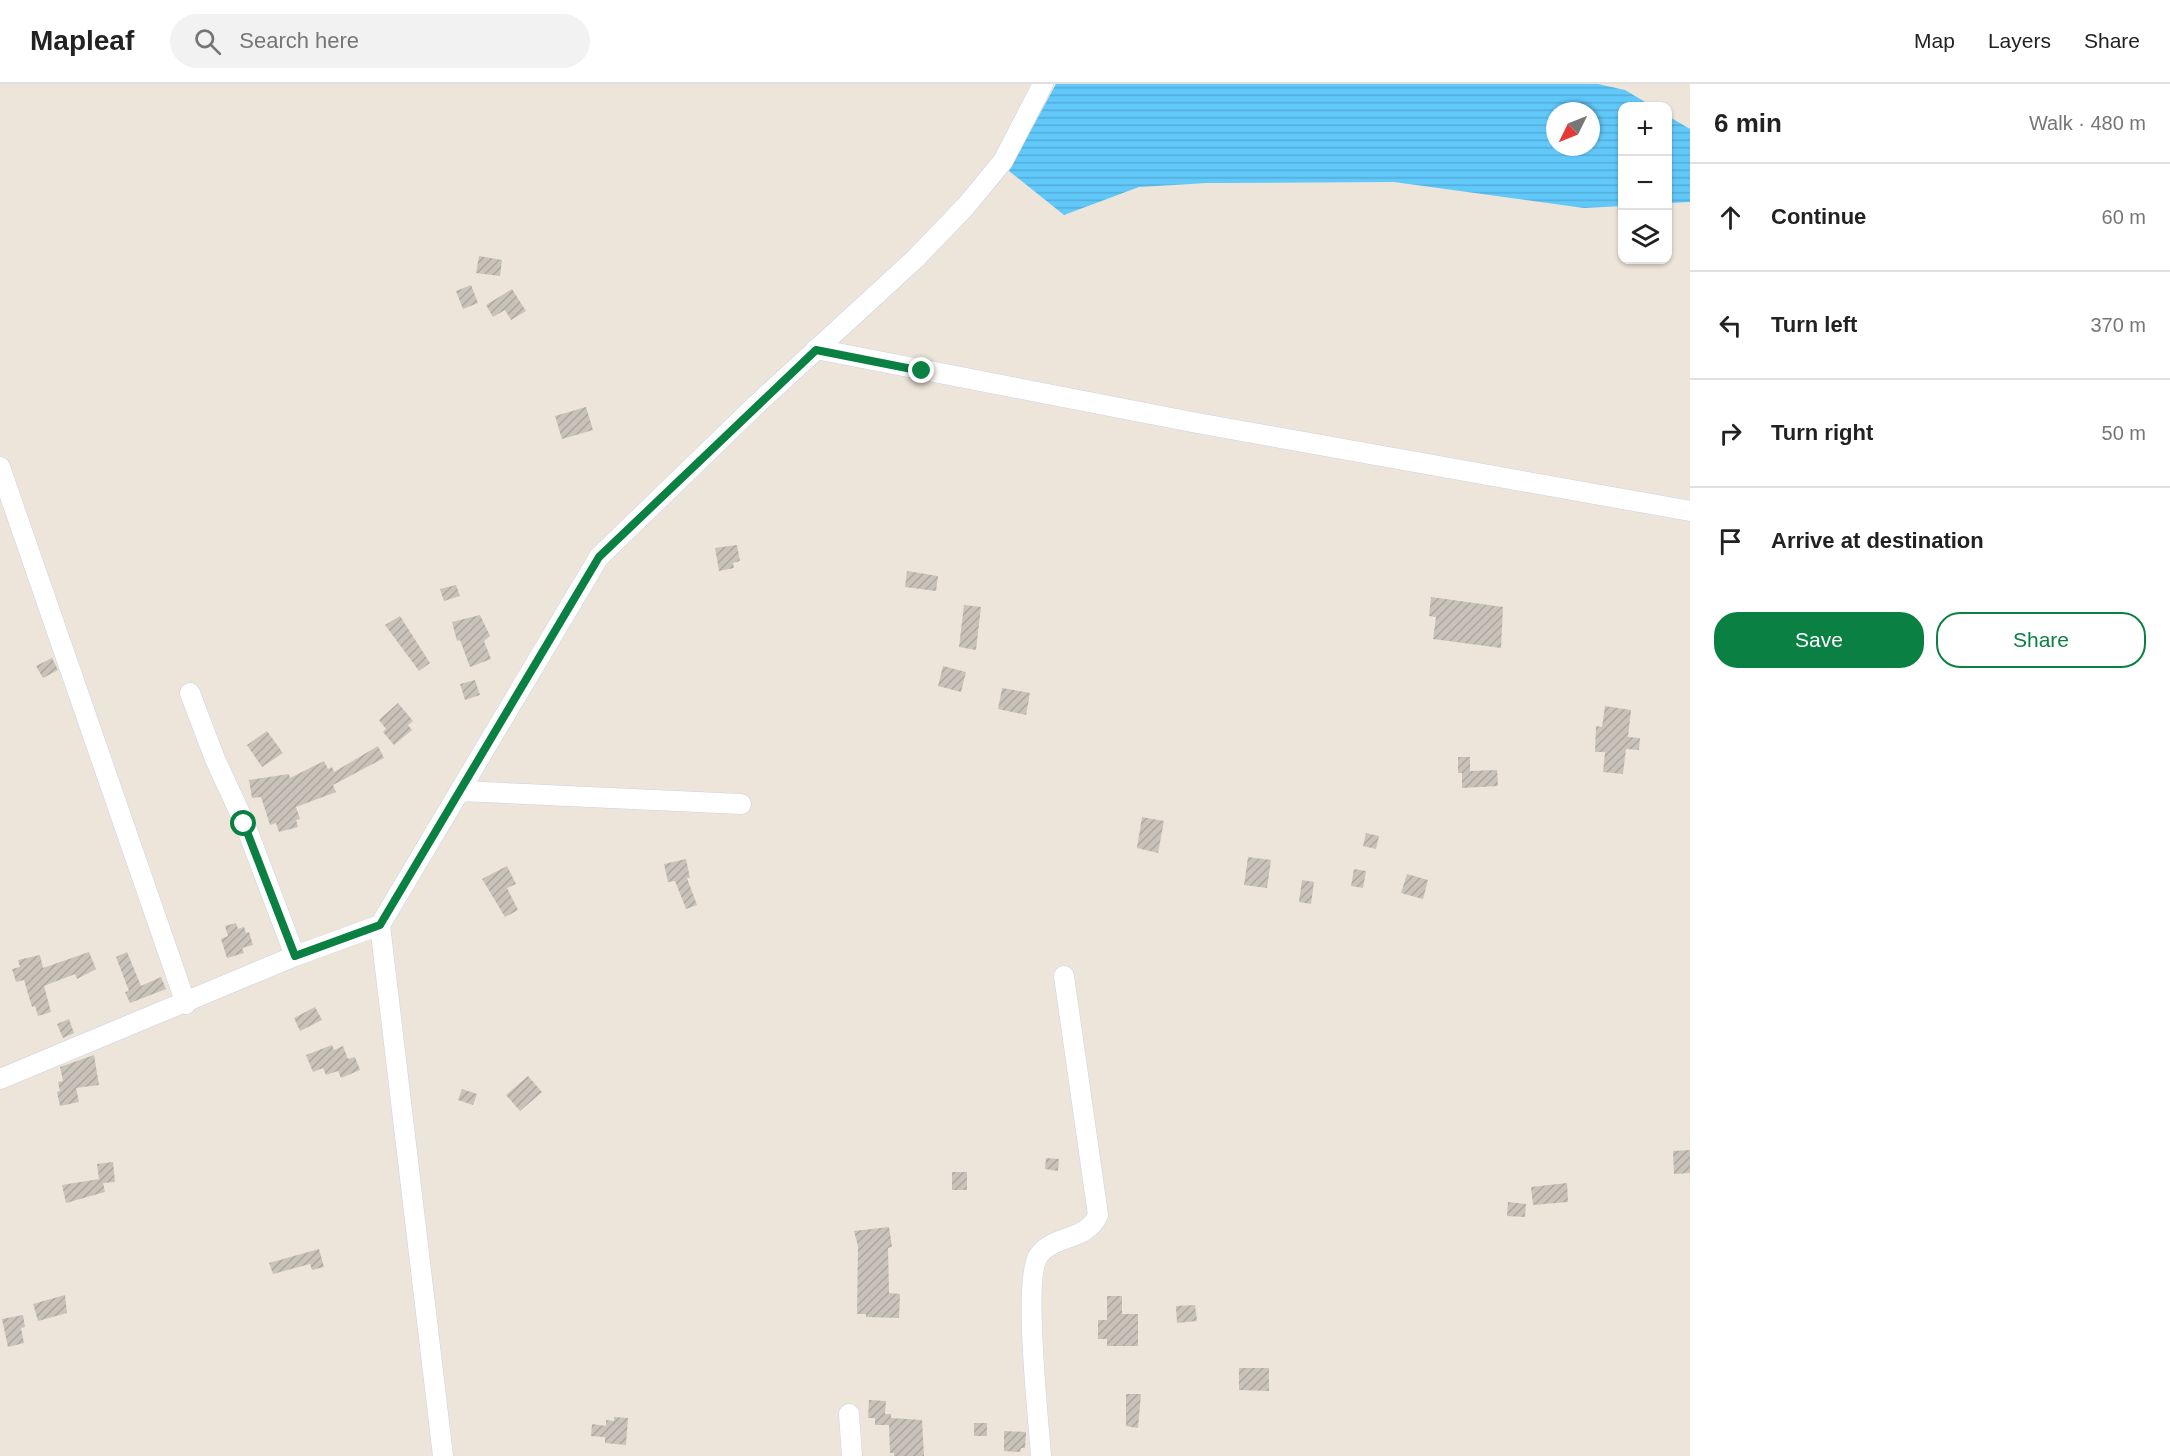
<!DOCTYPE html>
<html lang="en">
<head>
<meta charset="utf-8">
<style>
  body { margin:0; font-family:Helvetica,sans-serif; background:#f2f2f2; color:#222 }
  .controls { position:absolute; right:18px; top:18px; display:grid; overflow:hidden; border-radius:12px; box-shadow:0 2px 4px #0004 }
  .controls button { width:54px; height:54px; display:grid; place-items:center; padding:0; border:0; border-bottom:2px solid #e0e0e0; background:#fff; color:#222; font:30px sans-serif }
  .compass { position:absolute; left:1546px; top:18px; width:54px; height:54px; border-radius:50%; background:#fff; box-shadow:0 2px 4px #0004; rotate:227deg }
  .stop { position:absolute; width:18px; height:18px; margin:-14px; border:4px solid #0b8043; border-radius:50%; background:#fff }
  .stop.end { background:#0b8043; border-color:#fff; box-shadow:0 2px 6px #0008 }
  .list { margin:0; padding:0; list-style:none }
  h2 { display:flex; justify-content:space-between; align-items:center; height:78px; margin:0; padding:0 24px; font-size:26px }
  h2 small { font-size:20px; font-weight:400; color:#767676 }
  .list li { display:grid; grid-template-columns:39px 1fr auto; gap:18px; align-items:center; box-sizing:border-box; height:108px; padding:0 24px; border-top:2px solid #e0e0e0 }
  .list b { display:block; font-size:22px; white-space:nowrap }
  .list em { font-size:20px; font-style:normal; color:#767676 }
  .actions { display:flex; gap:12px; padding:18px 24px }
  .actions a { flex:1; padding:14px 0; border:2px solid #0b8043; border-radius:24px; text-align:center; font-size:21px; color:#0b8043 }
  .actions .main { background:#0b8043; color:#fff }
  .icon { flex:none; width:33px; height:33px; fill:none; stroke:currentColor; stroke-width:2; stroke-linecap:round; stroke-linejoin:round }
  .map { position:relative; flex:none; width:1690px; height:1372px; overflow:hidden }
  header { display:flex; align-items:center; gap:36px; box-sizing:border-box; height:84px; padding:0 30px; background:#fff; border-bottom:2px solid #e0e0e0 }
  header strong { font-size:28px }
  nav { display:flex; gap:33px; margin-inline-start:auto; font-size:21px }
  .search { width:420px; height:54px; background:#f2f2f2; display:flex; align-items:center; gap:15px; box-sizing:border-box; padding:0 21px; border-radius:33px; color:#767676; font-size:22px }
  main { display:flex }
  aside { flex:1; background:#fff }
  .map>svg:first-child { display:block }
  .water { fill:url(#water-rules); fill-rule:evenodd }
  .building { fill:url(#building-hatch) }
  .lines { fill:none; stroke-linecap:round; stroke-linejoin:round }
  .minor-casing { stroke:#ced1e4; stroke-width:21 }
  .minor { stroke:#fff; stroke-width:20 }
  .route { stroke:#0b8043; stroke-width:8 }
</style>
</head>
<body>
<header>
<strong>Mapleaf</strong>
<div class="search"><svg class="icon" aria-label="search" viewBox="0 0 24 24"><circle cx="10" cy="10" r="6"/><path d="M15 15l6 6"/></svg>Search here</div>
<nav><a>Map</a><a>Layers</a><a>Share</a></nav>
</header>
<main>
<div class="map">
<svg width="1690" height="1372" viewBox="0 0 1690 1372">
  <defs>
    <pattern id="water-rules" width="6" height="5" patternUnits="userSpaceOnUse" patternTransform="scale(1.5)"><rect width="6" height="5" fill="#61c8fa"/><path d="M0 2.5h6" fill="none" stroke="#54acd6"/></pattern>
    <pattern id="building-hatch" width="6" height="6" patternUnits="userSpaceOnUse" patternTransform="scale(1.5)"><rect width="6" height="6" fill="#c8c2b9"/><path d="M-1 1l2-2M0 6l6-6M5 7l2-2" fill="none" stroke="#aca79f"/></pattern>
  </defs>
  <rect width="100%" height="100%" fill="#ede5d9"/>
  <path class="water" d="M1056,0H1598L1625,6L1652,22H1622V122L1584,124L1394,98L1207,99L1139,103L1064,131L1009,87ZM1555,27H1591V63H1555Z
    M1668,32L1690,45V118L1668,119Z"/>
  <path class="building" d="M479,172L502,176L500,192L476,189Z
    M471,201L478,219L463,225L456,207Z
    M512,205L526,227L511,236L505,226L493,233L486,221Z
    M586,323L593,346L562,355L555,332Z
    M737,461L740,477L733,479L734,484L719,487L715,464Z
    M907,487L938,492L936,507L905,503Z
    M456,501L460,512L444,517L440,505Z
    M1431,513L1503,523L1501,564L1433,555L1436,533L1429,532Z
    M964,521L981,523L976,566L959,563Z
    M480,531L490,552L484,557L491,575L470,583L460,556L457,557L452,538Z
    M400,532L430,579L419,587L385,541Z
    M52,574L58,586L43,594L36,582Z
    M943,582L966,588L961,608L938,602Z
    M475,596L480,611L465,616L460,600Z
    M1002,604L1030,609L1026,631L998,625Z
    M398,619L413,637L408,641L412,646L394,661L383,648L386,645L379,636Z
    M1605,622L1631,626L1628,653L1640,654L1639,666L1626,665L1623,690L1603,688L1605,668H1595L1596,642L1602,643Z
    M267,647L283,669L262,683L247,661Z
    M378,662L384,674L333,701L336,708L296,723L300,735L296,736L298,743L279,748L276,739L270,741L261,713L252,714L249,696L289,690L290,694L324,677L328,685L332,683L334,688Z
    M1458,673H1470V687L1497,686L1498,702L1462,704V689H1458Z
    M1142,733L1164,737L1158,769L1137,764Z
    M1366,749L1379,752L1376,765L1363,762Z
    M1248,773L1271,776L1267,804L1244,801Z
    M686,775L690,794H687L697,821L686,825L675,797L668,798L664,780Z
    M507,782L516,800L507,804L518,826L505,833L482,795Z
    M1354,785L1366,787L1363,804L1351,802Z
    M1407,790L1428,796L1423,815L1401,809Z
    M1302,796L1314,798L1311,820L1299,818Z
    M236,839L238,845L244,843L246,849L249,848L253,861L242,864L244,869L227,874L221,855L228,852L225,842Z
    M89,868L96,885L77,895L75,890L44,902L51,928L38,932L35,922L32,923L24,896L16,898L12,885L20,883L18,876L40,871L43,884Z
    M127,868L141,902L161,893L166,905L130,919L125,908L129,907L116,873Z
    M315,923L322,936L300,947L294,934Z
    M69,935L74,949L63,954L57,940Z
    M332,961L334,966L343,962L348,975L355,973L360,986L341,994L338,987L326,991L323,984L313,988L306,971Z
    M94,971L99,1001L76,1004L79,1018L60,1022L57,1008L60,1007L58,998L63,997L60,983Z
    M528,992L542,1008L520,1027L506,1011Z
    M462,1005L477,1010L473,1021L458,1016Z
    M1690,1066V1089L1674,1090L1673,1067Z
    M1046,1074L1059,1075L1058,1087L1045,1085Z
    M113,1078L115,1098L103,1099L105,1108L66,1119L62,1101L99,1095L97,1080Z
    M952,1088H967V1106H952Z
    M1567,1099L1568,1118L1533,1121L1531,1103Z
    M1508,1118L1526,1120L1525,1133L1507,1132Z
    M889,1143L892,1163L888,1164L889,1209L900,1210L899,1234L866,1233V1230H857L858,1162L854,1147Z
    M319,1165L324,1183L312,1186L310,1180L273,1190L269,1179Z
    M65,1211L67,1229L38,1237L33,1220Z
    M1107,1212H1122V1230H1138V1262H1107V1255H1098V1236H1107Z
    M1195,1221L1197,1237L1177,1239L1176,1222Z
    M23,1231L25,1243L21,1244L24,1259L8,1263L2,1235Z
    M1239,1284H1269V1307L1239,1306Z
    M1126,1310H1141L1138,1344L1126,1342Z
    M869,1316L886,1317L885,1330H891V1334L922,1336L924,1372H894V1369H890L889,1341H875V1334H868Z
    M614,1333L628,1334L626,1361L605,1359V1353L591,1352L592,1340L606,1342V1336L614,1337Z
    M974,1339H987V1352H974Z
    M1004,1347L1026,1348L1025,1364H1021L1020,1368L1004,1367Z"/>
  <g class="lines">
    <g class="minor-casing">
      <path id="minor" d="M816,265L1197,339L1690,427
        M0,383L186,920
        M190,609L215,675L245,740L295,872
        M460,707L741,720
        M0,995L295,872L380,841
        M849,1330L852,1372
        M443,1372L380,841L599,473L756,321L915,175L966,122L1003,77L1043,0
        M1041,1372C1039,1338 1022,1192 1039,1171C1055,1150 1086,1158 1098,1131L1064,892"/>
    </g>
    <use href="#minor" class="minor"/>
  </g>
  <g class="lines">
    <path class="route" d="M244,740L295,872L380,841L599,473L816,266L922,287"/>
  </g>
</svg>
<div class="controls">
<button>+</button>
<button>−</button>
<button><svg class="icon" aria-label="layers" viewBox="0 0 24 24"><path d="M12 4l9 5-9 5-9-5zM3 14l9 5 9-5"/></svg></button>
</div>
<svg class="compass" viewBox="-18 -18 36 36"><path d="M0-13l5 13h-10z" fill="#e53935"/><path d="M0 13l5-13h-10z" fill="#767676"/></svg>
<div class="stop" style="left:244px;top:740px"></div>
<div class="stop end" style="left:922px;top:287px"></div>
</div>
<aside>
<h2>6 min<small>Walk · 480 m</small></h2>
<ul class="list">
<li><svg class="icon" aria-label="ahead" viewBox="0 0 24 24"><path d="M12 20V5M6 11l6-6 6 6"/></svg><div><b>Continue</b></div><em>60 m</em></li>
<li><svg class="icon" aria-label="left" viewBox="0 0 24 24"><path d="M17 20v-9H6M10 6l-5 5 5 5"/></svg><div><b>Turn left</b></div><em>370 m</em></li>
<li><svg class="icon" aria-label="right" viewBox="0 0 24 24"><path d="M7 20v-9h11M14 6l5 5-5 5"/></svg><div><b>Turn right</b></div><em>50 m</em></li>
<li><svg class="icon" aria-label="arrive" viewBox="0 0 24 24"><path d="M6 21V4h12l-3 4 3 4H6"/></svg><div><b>Arrive at destination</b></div></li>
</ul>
<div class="actions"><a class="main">Save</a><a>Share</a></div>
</aside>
</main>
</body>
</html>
